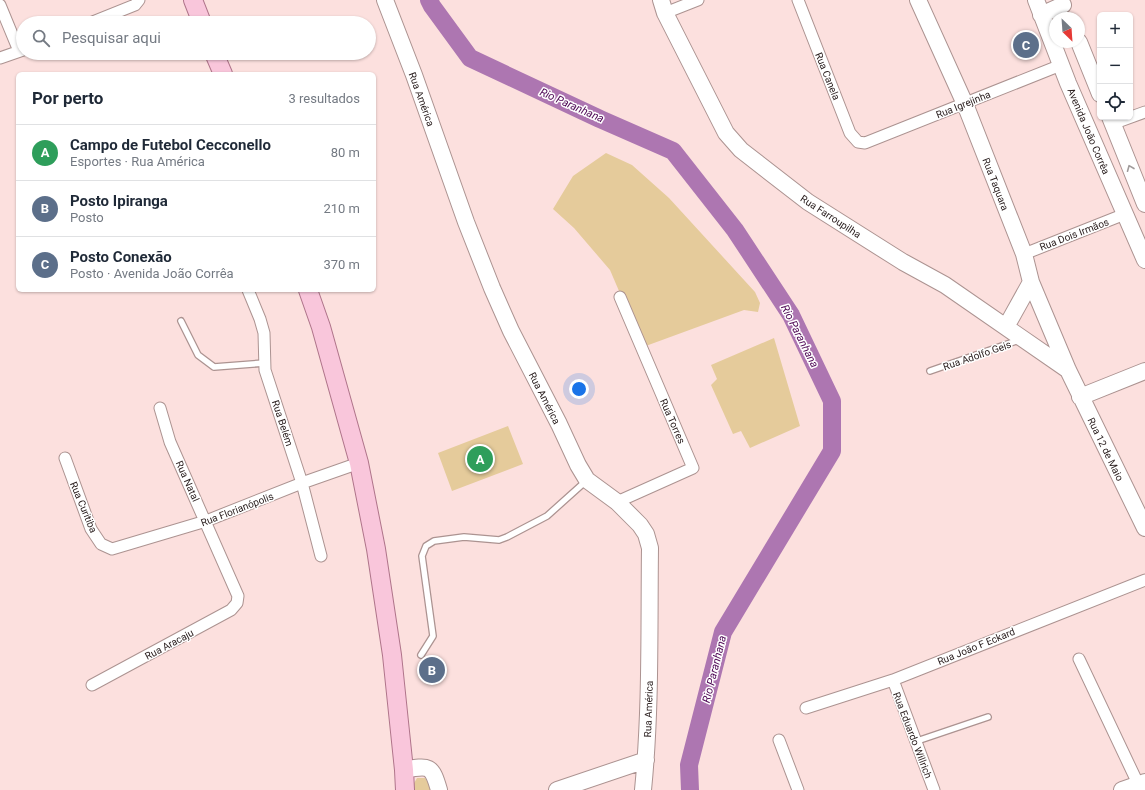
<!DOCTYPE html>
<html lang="pt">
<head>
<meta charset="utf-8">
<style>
  body { margin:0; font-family:Roboto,sans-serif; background:#f2f2f3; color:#1f2937 }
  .controls { position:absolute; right:12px; top:12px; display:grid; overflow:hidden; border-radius:6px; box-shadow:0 1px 3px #0004 }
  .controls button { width:36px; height:36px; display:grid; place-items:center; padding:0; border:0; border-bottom:1px solid #e0e1e3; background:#fff; color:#1f2937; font:20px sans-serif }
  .compass { position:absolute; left:1049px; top:12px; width:36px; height:36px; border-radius:50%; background:#fff; box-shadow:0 1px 3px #0004; rotate:155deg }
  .you { position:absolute; left:579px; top:389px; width:14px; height:14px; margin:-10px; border:3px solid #fff; border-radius:50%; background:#1a73e8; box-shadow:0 0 0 6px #1a73e833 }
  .badge { display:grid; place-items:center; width:26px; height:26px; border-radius:50%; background:#0e886b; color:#fff; font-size:13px; font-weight:700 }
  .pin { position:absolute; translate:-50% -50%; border:2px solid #fff; box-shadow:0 1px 4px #0006 }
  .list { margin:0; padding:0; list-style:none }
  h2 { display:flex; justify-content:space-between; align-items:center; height:52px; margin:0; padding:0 16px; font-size:17px }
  h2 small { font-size:13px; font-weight:400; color:#747a83 }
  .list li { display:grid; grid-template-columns:26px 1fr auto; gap:12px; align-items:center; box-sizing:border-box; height:56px; padding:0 16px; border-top:1px solid #e0e1e3 }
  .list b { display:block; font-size:15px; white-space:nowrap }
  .list p { margin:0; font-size:13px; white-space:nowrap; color:#747a83 }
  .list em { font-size:13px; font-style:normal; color:#747a83 }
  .icon { flex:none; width:22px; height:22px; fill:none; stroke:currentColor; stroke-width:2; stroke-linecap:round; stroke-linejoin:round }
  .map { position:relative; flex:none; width:1145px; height:790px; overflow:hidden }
  .search { position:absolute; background:#fff; box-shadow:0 1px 3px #0004; left:16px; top:16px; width:360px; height:44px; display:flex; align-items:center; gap:10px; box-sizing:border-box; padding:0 14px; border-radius:22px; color:#747a83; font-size:15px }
  .panel { position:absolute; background:#fff; box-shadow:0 1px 3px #0004; left:16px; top:72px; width:360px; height:220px; border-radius:6px }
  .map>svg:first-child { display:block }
  .green { fill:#e5cb9b }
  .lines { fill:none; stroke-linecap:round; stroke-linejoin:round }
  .river { stroke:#ad76b1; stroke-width:18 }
  .lane-casing { stroke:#ac9391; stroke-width:8 }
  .street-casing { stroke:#ac9391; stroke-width:13 }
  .secondary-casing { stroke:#ac9391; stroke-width:18 }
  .primary-casing { stroke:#af748a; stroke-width:20 }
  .lane { stroke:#fff; stroke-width:5.5 }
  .street { stroke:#fff; stroke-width:11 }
  .secondary { stroke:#fff; stroke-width:16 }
  .primary { stroke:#f9c6db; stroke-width:18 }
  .oneway { stroke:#a09b9b }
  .labels { text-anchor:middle; stroke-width:3; stroke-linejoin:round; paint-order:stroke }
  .street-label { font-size:10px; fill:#2c2121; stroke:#fff }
  .water-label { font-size:11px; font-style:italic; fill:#4c0553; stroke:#fff }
</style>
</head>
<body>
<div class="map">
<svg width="1145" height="790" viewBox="0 0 1145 790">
  <rect width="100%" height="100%" fill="#fce0de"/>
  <path class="green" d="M606,153L632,165L669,198L755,292L760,303L758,312L744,310L643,347L610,270L574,228L553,209L573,176Z
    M774,338L800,426L750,448L741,431L733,434L711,385L717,379L711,365Z
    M508,426L523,464L452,491L438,453Z
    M417,778H425L430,785L431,790H413V785Z"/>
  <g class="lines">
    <path class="river" d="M429,0L432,6L470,58L600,119L673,151L735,230L791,315L832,401V451L723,632L689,765L690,790"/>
    <g class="lane-casing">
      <path id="lane" d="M181,321L198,355L214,367L265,363
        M930,371L1019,340
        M421,655L433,636L422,556L426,546L434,541L464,537L499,540L507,537L547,516L586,481
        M917,741L988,717"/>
    </g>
    <g class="street-casing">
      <path id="street" d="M798,0L850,133L858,142L865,143L1061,65
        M0,5L19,51
        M665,13L698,0
        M90,23L135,5L139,0
        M0,58L23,50
        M1112,124L1145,112
        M1024,254L1125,214
        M248,290L260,319L264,333L265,370L302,483L321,556
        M65,458L91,529L101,544L112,549L206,521L302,483L359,463
        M617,502L693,468L620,297
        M1079,659L1141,790
        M893,680L934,790
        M92,685L231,610L237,603L238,596L170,442L160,408
        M806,708L893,680L1145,580
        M779,740L798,790"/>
    </g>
    <g class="secondary-casing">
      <path id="secondary" d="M385,0L414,75L466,222L492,288L511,331L559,424L578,465L587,480L617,502L640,525L646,534L650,548C649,629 651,710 643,790
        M661,0L665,13L726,133L741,150L808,202L903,262L945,285L1068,370
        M918,0L965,104L1024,254L1031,282L1068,370L1145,528
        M1036,0L1068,83L1145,260
        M1041,15L1063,5
        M1079,42L1100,94
        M1110,117L1145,204
        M1006,327L1031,282
        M1080,397L1145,371
        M404,770C429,765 432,765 439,790
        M557,790L646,760
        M1122,790L1145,782"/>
    </g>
    <g class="primary-casing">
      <path id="primary" d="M193,0L202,23
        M214,53L223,74
        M308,290L321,327L359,463L376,549L392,655L404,770L405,790"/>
    </g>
    <use href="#lane" class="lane"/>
    <use href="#street" class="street"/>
    <use href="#secondary" class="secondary"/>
    <use href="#primary" class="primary"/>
  </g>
  <defs><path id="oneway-chevron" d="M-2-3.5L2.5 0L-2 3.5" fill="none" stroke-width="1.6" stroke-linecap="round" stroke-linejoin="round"/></defs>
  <use class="oneway" href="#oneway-chevron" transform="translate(1130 168) rotate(-112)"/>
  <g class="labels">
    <g class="street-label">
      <text transform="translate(828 76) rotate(68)" y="4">Rua Canela</text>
      <text transform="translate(422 99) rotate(70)" y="4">Rua América</text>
      <text transform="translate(963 104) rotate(-22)" y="4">Rua Igrejinha</text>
      <text transform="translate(1089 131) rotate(67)" y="4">Avenida João Corrêa</text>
      <text transform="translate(996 184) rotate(69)" y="4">Rua Taquara</text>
      <text transform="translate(831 216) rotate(33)" y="4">Rua Farroupilha</text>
      <text transform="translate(1074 234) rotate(-21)" y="4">Rua Dois Irmãos</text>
      <text transform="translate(977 355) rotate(-19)" y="4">Rua Adolfo Geis</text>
      <text transform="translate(545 398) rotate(63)" y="4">Rua América</text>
      <text transform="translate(673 421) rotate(66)" y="4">Rua Torres</text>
      <text transform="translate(283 423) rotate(72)" y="4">Rua Belém</text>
      <text transform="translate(1106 449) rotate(64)" y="4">Rua 12 de Maio</text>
      <text transform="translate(188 481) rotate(66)" y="4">Rua Natal</text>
      <text transform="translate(84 507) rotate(67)" y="4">Rua Curitiba</text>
      <text transform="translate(237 509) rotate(-21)" y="4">Rua Florianópolis</text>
      <text transform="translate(169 644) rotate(-28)" y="4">Rua Aracaju</text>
      <text transform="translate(976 646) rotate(-22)" y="4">Rua João F Eckard</text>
      <text transform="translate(648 709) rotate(-88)" y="4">Rua América</text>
      <text transform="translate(913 735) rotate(69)" y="4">Rua Eduardo Willrich</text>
    </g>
    <g class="water-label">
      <text transform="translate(572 105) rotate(24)" y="4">Rio Paranhana</text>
      <text transform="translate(800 336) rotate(63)" y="4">Rio Paranhana</text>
      <text transform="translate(714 669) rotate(-76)" y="4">Rio Paranhana</text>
    </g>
  </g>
</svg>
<div class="controls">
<button>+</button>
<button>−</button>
<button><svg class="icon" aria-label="locate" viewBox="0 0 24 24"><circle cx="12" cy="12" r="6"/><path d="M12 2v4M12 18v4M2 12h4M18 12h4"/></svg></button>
</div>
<svg class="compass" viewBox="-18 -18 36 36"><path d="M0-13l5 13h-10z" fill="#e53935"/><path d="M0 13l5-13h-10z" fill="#747a83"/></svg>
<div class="you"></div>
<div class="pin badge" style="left:480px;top:459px;background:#2e9e5b">A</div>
<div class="pin badge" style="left:432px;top:670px;background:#5c6f8a">B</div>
<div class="pin badge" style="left:1026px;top:45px;background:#5c6f8a">C</div>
<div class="search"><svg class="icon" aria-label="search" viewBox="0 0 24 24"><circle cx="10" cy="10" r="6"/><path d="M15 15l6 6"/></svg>Pesquisar aqui</div>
<section class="panel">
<h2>Por perto<small>3 resultados</small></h2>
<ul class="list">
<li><span class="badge" style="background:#2e9e5b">A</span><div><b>Campo de Futebol Cecconello</b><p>Esportes · Rua América</p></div><em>80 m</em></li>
<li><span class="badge" style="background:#5c6f8a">B</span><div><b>Posto Ipiranga</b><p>Posto</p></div><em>210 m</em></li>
<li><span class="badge" style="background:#5c6f8a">C</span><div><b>Posto Conexão</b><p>Posto · Avenida João Corrêa</p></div><em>370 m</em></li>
</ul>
</section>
</div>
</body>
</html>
